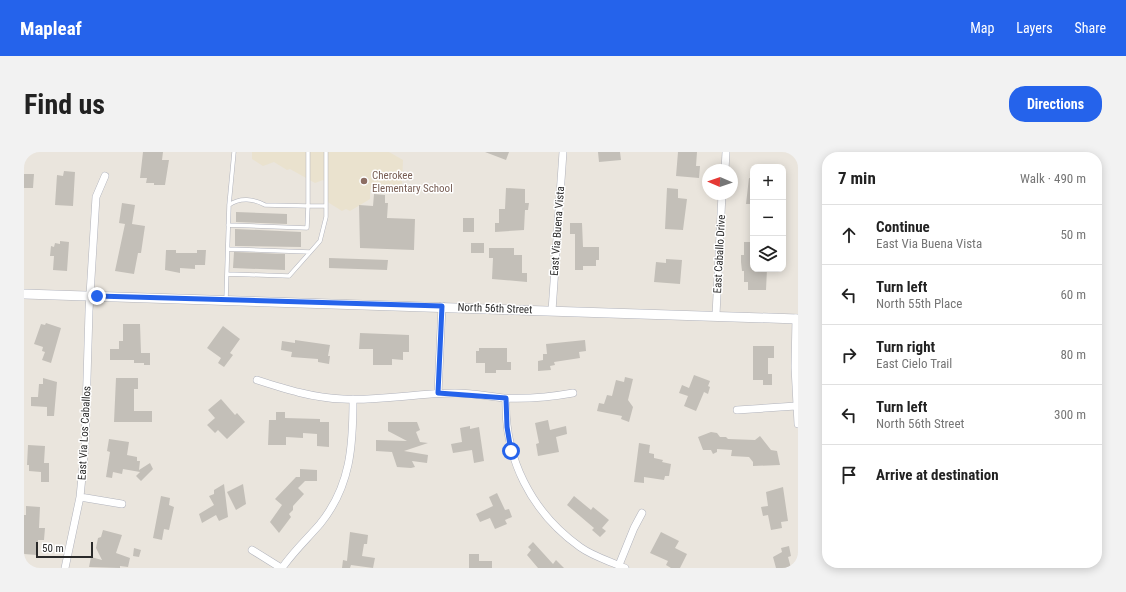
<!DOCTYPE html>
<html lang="en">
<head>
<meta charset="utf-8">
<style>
  body { margin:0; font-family:"Roboto Condensed",sans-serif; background:#f2f2f2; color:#222 }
  .controls { position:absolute; right:12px; top:12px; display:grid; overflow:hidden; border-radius:8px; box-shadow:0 2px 10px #0003 }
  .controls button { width:36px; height:36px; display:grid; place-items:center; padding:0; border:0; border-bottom:1px solid #e0e0e0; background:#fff; color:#222; font:20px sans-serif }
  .compass { position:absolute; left:678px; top:12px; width:36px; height:36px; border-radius:50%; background:#fff; box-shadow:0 2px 10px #0003; rotate:272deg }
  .scale { position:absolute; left:12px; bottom:10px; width:57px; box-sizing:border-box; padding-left:4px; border:2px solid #2a2a2a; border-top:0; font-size:11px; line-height:14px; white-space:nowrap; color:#2a2a2a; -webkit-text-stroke:3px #fff; paint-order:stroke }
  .stop { position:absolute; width:12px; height:12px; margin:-9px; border:3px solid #2563eb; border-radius:50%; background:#fff }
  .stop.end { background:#2563eb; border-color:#fff; box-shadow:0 1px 4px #0008 }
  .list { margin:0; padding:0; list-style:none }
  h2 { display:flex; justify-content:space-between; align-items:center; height:52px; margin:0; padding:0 16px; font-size:17px }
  h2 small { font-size:13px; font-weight:400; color:#767676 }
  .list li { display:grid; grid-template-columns:26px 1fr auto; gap:12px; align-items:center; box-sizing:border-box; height:60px; padding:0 16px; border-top:1px solid #e0e0e0 }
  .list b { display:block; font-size:15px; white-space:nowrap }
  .list p { margin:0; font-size:13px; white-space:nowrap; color:#767676 }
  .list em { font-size:13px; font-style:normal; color:#767676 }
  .icon { flex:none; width:22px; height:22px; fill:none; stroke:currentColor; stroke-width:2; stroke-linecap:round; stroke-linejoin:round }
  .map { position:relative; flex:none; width:774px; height:416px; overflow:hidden; border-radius:16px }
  header { display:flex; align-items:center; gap:24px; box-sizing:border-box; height:56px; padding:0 20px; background:#2563eb; color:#fff }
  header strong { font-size:19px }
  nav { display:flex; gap:22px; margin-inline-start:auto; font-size:14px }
  .intro { display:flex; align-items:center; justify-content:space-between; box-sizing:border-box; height:96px; padding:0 24px }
  h1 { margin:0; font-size:28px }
  .button { padding:10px 18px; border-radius:16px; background:#2563eb; color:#fff; font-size:14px; font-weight:700 }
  main { display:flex; gap:24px; padding:0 24px }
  aside { flex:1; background:#fff; border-radius:16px; box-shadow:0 2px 10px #0003 }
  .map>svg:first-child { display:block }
  .education { fill:#eae2ce }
  .building { fill:#c3bfb8 }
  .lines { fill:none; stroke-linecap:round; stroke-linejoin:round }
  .lane-casing { stroke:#b1b3bc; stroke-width:4.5 }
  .street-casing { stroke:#b1b3bc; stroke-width:8 }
  .secondary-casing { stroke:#b1b3bc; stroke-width:10 }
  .lane { stroke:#fff; stroke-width:3.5 }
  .street { stroke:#fff; stroke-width:7 }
  .secondary { stroke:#fff; stroke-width:9 }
  .route { stroke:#2563eb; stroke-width:5 }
  .education-dot { fill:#8d6e63; stroke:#fff; stroke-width:1.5 }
  .labels { text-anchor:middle; stroke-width:3; stroke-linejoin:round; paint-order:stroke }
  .education-label { font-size:11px; fill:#785e54; stroke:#fff; text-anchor:start }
  .street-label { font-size:11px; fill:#2a2a2a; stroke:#fff }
</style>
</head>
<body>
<header>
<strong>Mapleaf</strong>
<nav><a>Map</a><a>Layers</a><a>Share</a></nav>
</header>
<div class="intro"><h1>Find us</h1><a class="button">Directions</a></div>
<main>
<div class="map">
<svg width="774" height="416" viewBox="0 0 774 416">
  <rect width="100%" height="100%" fill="#eae5dd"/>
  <path class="education" d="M228,0H365L379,8L378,32L358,41L351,37H346V47L326,59L322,57L318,59L302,49L303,31L299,28L291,31L266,17L263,18L250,10L239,14L228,7Z"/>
  <path class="building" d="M119,0H139L138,8H145L141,33H130V31H122L123,26H116Z
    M461,0H485L482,8Z
    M574,0H596L597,8L575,10Z
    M654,0H673L672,14H676L675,26L652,24Z
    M40,19L51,20L49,54L31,53L33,23L39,24Z
    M0,22H10L9,36H0Z
    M725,26H729V52H722Z
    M482,36L501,37V51H505L504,58H501L500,78L471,80V71H475V57H481Z
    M643,36L654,37V46L663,47L659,78L641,77Z
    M350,42L361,43V51H364L363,66L391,67L390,98L336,96L335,53L349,54Z
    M98,51L111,53L108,72L121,74L117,101H114L110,122L91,119L101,72L95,71Z
    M212,60L263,62V72L212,70Z
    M439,66H450V80H439Z
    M546,71H558L559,95H575V108H572V114H559V118H551V82H546Z
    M211,77L277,80V95L211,94Z
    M36,89L45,90L43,119L29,118L30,104H26L27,94L30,95L31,91L36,92Z
    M720,90H729V117H743L742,138H724V130H720V119H718L717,110V103H720Z
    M447,91H460V101H447Z
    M465,96H490V103H498V121H503V130L468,127L469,106H465Z
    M142,98H152V101H173V98H182L181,113H171V117L156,116V121L141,118Z
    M210,100L261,102V118L209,116Z
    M305,106L364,108L363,118L305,116Z
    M642,107L658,108L656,132L630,130L632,110L642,111Z
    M22,171L37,176L27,211L18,208L21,200L18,199L19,195L10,192L17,172L21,173Z
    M99,172H116L117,201H126V213H120V211H110V208H86V197H95V189H99Z
    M199,174L216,187L206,201L209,203L200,215L194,211L197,206L183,196Z
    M336,181L385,183V200H379V208L368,207V213H349V197H335Z
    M271,188L306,193L304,204H306L305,212L294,210V207L267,205L268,200L257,198L258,189L271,191Z
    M561,188L562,199L555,200L556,206L530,210L531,213L526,214L527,218L514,219V209L519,208V202H523L522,192Z
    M729,194H750V206H744V222H748V233H739V228H729Z
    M455,196H483V210H487V218H472V221H461V211H452V199H455Z
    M670,223L686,229L684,234L686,235L684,242L680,240L672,259L660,254L664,244L655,241L658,233L665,236Z
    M601,225L609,227L604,248L609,255L605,270L597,267L598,264L573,259L575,251L580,252L583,243L588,244L592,228L600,230Z
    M19,226L33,230L30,264H23V255L7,254V245H14L15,232H19Z
    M92,226H114V237H110V259H128V270H90Z
    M197,247L211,263L213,261L221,270L203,287L194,278L191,281L183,273L191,266L184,258Z
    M252,260H261V266L296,267V270H305V295L293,294V282L279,281V286L262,285V293H244L245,268H252Z
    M524,268L526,278L542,274L543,282L532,285L535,300L514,304L512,292L515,291L511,271Z
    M364,270H393L396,278L392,280L396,290L404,291L380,299L404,303L403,311L388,309L391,315L387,316L373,315L368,300L352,299V288L383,289L364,279Z
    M446,274V277L455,275L460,309L450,311L448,298L429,301L427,292L438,290L436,276Z
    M687,280L693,281L696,285H702L704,287L731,288L736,284L747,298L753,299L756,313L729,314V310L725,305L707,304L708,298L693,297V300L689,302L687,298H679L674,285Z
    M85,287L105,290L103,303L113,305V309H116L115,318L126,311L129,317L117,329L112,324L116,320L99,317L98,322L89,320L88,326L82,325L86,300L83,299Z
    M615,291L626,293L625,301L630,302V306L639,308L638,310L647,312L645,324H641L640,328L620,325V331L610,330Z
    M4,293L21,294L20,311H25V330H17V320L5,319V313H3Z
    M276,317L293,318V329H281L274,336L280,342L269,354V358L265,362L267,365L255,381L246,370L258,353L251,347L272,325H276Z
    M200,332L204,365L195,369L192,363L178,371L175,362L190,353L185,344L190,342V338Z
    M219,332L222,352L212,358L203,340Z
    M759,335L764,369L757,370L758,376L747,378L744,363L739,364L737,355L744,354L742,340Z
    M473,341L481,358L485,357L488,365L481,368L483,372L471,377L466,366L456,370L452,362L469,354L465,345Z
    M137,344L146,346L145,353L150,355L145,378L140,377L138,388L129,386Z
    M550,344L567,358L569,355L585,368L578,376L582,379L576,385L568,378L570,376L543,353Z
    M2,354L16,355L15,376H21L20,388H14L13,403L0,402V363H2Z
    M79,378L98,383L92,401L106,406L104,415L96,414V416L65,415L67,405L78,408L72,396L74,386L77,385Z
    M326,380L344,383L343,392H340L338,404L351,406L349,416L327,413L326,416H318L319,408L323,409Z
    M637,380L655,389L651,396L663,402L656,416H647L642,413L644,409L626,401Z
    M509,390L529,412L532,408L540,416H514L503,403L507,398L504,395Z
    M765,394L767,404L764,405L767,416H752L749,405L758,400L757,396Z
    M110,396L117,398L115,405L109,404Z
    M445,402H455V409H468V416H445Z"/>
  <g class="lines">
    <g class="lane-casing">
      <path id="lane" d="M205,53C216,45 230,47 241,53L284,54V0
        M204,73L283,76L284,54H302
        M204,97L286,100
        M203,122L265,124L296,89L302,65V0
        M202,148L205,53L210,0"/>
    </g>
    <g class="street-casing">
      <path id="street" d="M701,18L702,0
        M528,159L539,0
        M692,163L698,42
        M772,166L771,215L774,272
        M233,228C261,237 289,246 319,247C356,249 394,241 431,241C447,241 463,244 480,246C502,247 527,245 549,241
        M414,241L418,154
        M482,246C480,306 507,360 556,395C570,405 586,409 601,416
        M713,258L772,254
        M56,345L98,352
        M228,398L257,416
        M595,413L610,376L618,361
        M41,416L56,345L61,294L65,159L72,45L81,24
        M258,416C269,400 283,387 296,372C327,334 329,293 329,247"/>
    </g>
    <g class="secondary-casing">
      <path id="secondary" d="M0,142L774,167"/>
    </g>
    <use href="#lane" class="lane"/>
    <use href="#street" class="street"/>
    <use href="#secondary" class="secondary"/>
  </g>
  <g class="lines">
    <path class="route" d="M73,144L418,154L414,241L482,246L483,275L487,299"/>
  </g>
  <circle class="education-dot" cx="340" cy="29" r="4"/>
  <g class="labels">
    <g class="education-label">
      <text x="348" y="27">Cherokee<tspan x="348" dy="13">Elementary School</tspan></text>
    </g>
    <g class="street-label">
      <text transform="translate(533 79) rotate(-86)" y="4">East Via Buena Vista</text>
      <text transform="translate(695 102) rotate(-87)" y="4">East Caballo Drive</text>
      <text transform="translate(471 156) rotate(2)" y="4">North 56th Street</text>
      <text transform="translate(60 281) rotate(-87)" y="4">East Via Los Caballos</text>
    </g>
  </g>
</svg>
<div class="controls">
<button>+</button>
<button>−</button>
<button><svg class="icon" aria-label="layers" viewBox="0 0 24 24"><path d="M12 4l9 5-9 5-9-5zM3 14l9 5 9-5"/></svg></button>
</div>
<svg class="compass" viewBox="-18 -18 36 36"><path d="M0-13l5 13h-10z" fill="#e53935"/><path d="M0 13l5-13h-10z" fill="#767676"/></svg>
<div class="scale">50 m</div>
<div class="stop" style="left:487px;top:299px"></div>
<div class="stop end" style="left:73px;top:144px"></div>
</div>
<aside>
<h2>7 min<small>Walk · 490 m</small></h2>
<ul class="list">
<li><svg class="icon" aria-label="ahead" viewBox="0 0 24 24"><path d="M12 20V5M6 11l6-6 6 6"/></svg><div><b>Continue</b><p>East Via Buena Vista</p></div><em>50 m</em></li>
<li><svg class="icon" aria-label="left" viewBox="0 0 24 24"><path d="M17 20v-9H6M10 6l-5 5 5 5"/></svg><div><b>Turn left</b><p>North 55th Place</p></div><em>60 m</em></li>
<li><svg class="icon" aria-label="right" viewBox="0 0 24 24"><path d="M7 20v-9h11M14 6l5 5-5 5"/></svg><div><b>Turn right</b><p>East Cielo Trail</p></div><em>80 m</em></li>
<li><svg class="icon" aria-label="left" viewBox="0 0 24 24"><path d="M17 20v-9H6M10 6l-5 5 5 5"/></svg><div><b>Turn left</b><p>North 56th Street</p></div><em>300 m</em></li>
<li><svg class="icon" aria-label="arrive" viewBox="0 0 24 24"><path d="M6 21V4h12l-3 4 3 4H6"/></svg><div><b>Arrive at destination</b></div></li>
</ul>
</aside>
</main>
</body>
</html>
